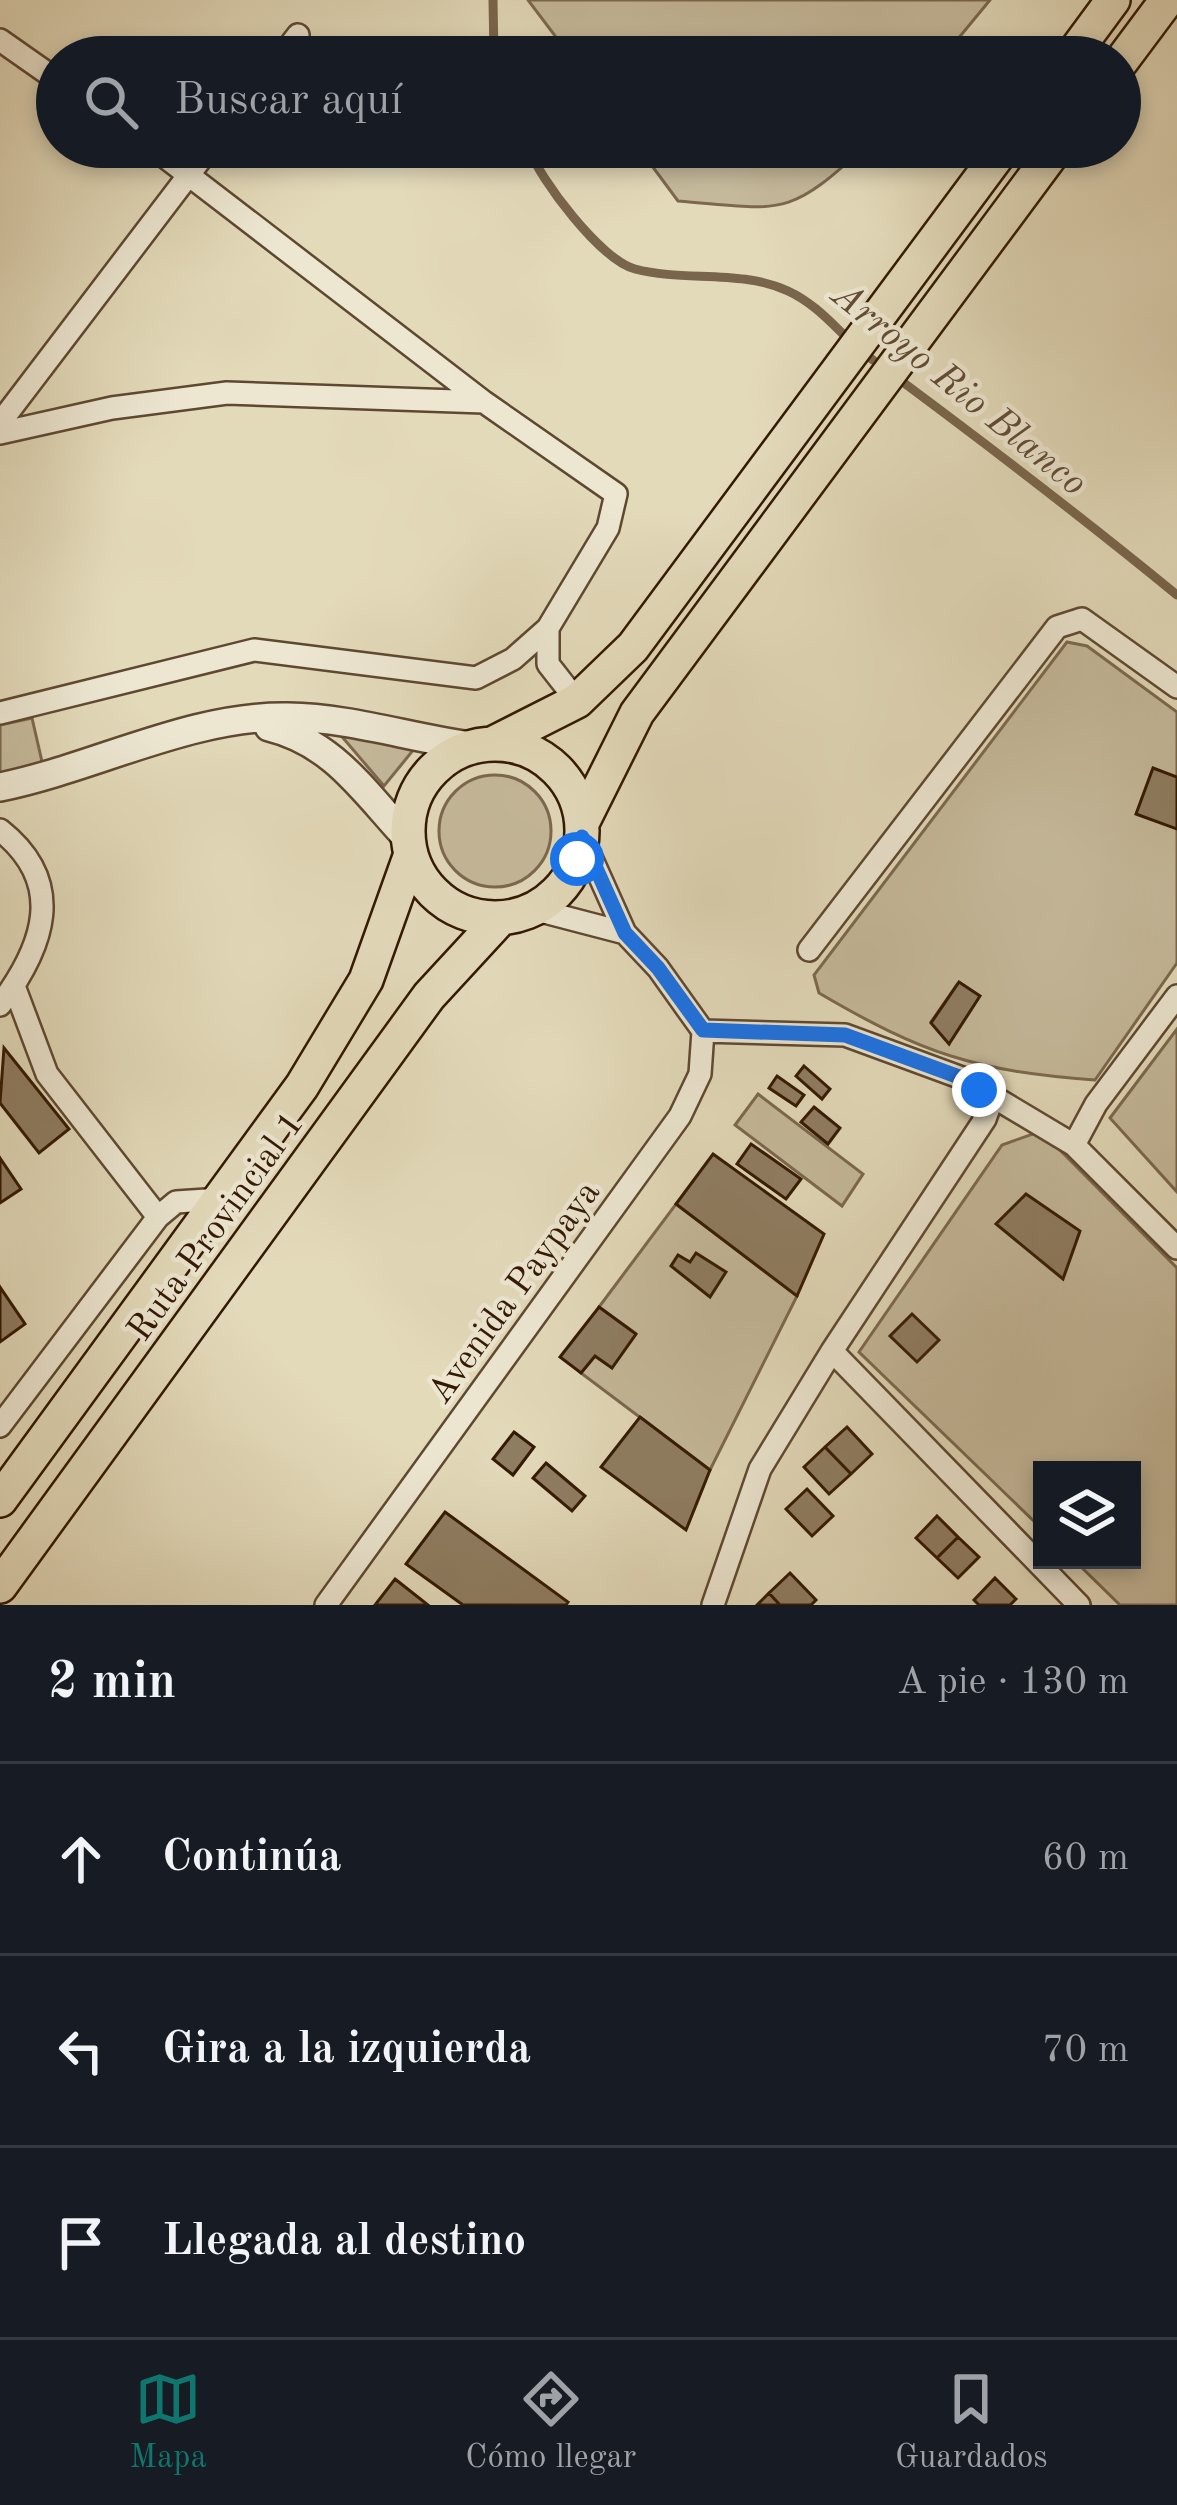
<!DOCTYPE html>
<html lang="es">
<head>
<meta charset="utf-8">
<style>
  body { margin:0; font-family:"Old Standard TT",serif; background:#20242c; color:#f1f3f6 }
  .controls { position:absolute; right:36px; bottom:36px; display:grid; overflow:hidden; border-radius:0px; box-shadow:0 6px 18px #0003 }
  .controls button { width:108px; height:108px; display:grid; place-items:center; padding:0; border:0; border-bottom:3px solid #363941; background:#171b24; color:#f1f3f6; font:60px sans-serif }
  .stop { position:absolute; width:36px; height:36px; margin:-27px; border:9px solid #1a73e8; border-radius:50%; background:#fff }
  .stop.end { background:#1a73e8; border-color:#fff; box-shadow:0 3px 12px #0008 }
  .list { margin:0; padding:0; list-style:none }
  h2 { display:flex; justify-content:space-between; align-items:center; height:156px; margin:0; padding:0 48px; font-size:51px }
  h2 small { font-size:39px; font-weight:400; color:#9ea1a6 }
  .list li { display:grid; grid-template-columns:78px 1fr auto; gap:36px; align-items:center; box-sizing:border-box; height:192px; padding:0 48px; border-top:3px solid #363941 }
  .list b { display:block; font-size:45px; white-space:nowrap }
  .list em { font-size:39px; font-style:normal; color:#9ea1a6 }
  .icon { flex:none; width:66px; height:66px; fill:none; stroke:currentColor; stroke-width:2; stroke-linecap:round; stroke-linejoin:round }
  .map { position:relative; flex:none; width:1177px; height:1605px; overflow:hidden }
  .search { position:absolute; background:#171b24; box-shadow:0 6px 18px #0003; left:36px; right:36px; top:36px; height:132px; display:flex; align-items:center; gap:30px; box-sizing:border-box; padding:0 42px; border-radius:66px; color:#9ea1a6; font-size:45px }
  .sheet { height:732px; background:#171b24 }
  nav { display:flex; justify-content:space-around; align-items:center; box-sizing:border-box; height:168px; border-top:3px solid #363941; background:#171b24; font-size:33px; color:#9ea1a6 }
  nav a { display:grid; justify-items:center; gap:6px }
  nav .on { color:#0f766e }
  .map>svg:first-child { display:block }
  .green { fill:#c5b99b; stroke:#7c684f; stroke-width:3; fill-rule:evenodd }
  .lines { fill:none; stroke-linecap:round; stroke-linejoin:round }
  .stream { stroke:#79654c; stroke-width:9 }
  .building { fill:#8f7d62; stroke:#331803; stroke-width:3 }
  .minor-casing { stroke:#5f4831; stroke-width:26 }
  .tertiary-casing { stroke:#5f4831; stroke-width:32 }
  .primary-casing { stroke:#331803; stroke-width:38 }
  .minor { stroke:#ede7d2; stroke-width:21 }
  .tertiary { stroke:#ede7d2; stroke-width:27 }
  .primary { stroke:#e3daba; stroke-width:33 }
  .route { stroke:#1a73e8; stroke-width:15 }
  .labels { text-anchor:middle; stroke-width:9; stroke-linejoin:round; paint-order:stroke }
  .street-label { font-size:36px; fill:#331803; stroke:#ede7d2 }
  .water-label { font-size:39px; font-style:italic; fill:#614b33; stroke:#ede7d2 }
</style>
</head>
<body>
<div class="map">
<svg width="1177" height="1605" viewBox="0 0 1177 1605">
  <rect width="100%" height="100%" fill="#e3daba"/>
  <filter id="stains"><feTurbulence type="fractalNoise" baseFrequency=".00167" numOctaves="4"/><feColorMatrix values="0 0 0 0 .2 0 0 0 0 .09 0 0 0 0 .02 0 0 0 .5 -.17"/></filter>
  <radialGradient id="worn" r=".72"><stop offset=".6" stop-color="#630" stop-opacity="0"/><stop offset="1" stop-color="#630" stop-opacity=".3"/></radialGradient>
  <path class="green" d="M528,0H990L943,57H571Z
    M638,147H864C787,220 780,209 678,201Z
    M1067,642L1087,646L1177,712V963L1095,1080C975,1071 923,1054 819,993L814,975ZM958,983L949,1043L931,1022Z
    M32,718L43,766L0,774V725Z
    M338,732L419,743L384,786Z
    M439 831a56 56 0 1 1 112 0a56 56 0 1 1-112 0Z
    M1177,1029V1192L1110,1118Z
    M758,1094L863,1174L842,1206L735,1125Z
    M1041,1131L1177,1268V1605H1120L1074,1560H1132V1470H1042V1529L859,1352L1002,1145Z
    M676,1204L797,1296L710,1470L581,1373L595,1356L612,1368L635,1333L599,1307Z"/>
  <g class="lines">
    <path class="stream" d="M493,0L494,57
      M528,147C540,180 601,260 635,269C684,282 741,269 788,291C823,307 843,339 873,360C976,436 1078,514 1177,595"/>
  </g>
  <path class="building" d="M1153,768L1177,777V829L1136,814Z
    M959,982L980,996L949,1044L931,1023Z
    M4,1048L69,1129L39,1153L0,1103Z
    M804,1066L830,1089L822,1099L796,1076Z
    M777,1076L804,1095L796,1106L769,1088Z
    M814,1107L840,1128L828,1144L801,1122Z
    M751,1144L801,1179L786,1199L737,1164Z
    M713,1154L824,1234L797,1296L676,1204Z
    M0,1158L21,1189L0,1203Z
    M1026,1194L1080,1231L1063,1279L996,1224Z
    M696,1253L726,1272L710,1297L671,1266L678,1255L690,1262Z
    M0,1287L25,1324L0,1342Z
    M599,1307L636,1334L612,1368L595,1356L581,1373L560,1357Z
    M912,1314L939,1340L917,1362L890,1336Z
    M640,1417L710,1470L686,1530L601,1467Z
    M847,1427L872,1454L851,1474L825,1447Z
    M514,1432L534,1447L513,1475L493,1459Z
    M825,1447L851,1474L829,1494L804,1467Z
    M546,1463L585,1496L572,1511L533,1478Z
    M807,1489L833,1516L812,1536L786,1509Z
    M445,1512L568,1602L566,1605H463L406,1564Z
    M937,1516L958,1537L937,1558L916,1538Z
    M958,1537L979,1557L958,1578L937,1558Z
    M790,1573L816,1600L811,1605H780L769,1593Z
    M995,1578L1016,1599L1010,1605H979L974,1600Z
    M395,1579L428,1605H375Z
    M769,1593L780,1605H757Z"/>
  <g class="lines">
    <g class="minor-casing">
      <path id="minor" d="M0,40L57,80
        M281,57L298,35
        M152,147L484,402L616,494L608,528L548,628V664L577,701
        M0,423L210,147
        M0,433L112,408L227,393L484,402
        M0,713L254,650L476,678L513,659L548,628
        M0,830C67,883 44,946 0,1005
        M533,909L625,933
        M809,950L1057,627L1082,619L1177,687
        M14,986L47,1074L158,1217
        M703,1031L845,1035L962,1078L1074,1145L1096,1104L1177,996
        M1074,1145L1177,1248
        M832,1351L985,1119L989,1108L979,1090
        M0,1426L158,1217L176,1202L222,1199
        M326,1605L680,1116L700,1074L703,1031L658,968L625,933L582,837
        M713,1605L760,1469L832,1351L1079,1605"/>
    </g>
    <g class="tertiary-casing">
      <path id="tertiary" d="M269,727C334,743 364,792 408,839
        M0,787C94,768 191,715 288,717C352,718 410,738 471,746"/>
    </g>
    <g class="primary-casing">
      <path id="primary" d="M1071,57L1113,0
        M1120,63L1167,0
        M494,743L577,701L633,647L1004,147
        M408 831a87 87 0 1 1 174 0a87 87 0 1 1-174 0Z
        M582,823L637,713L1057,147
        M0,1500L302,1086L366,980L411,854
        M0,1586L429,996L501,918"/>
    </g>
    <use href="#minor" class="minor"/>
    <use href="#tertiary" class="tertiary"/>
    <use href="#primary" class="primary"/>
  </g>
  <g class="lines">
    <path class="route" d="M577,859L582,837L625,933L658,968L703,1030L845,1035L962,1078L979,1090"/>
  </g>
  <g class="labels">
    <g class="street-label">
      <text transform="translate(214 1225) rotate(-54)" y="13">Ruta Provincial 1</text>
      <text transform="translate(512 1291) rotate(-54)" y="13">Avenida Paypaya</text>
    </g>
    <g class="water-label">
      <text transform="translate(961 387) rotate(39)" y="14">Arroyo Rio Blanco</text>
    </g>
  </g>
  <rect width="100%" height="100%" filter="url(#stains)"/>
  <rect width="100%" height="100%" fill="url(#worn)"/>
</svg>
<div class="controls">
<button><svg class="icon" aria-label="layers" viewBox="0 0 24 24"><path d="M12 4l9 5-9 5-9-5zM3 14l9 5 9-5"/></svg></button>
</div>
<div class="stop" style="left:577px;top:859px"></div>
<div class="stop end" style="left:979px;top:1090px"></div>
<div class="search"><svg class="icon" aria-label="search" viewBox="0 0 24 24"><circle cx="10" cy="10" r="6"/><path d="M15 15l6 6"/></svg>Buscar aquí</div>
</div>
<section class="sheet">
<h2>2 min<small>A pie · 130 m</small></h2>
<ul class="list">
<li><svg class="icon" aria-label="ahead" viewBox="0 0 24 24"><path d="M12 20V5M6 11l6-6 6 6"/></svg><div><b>Continúa</b></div><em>60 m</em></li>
<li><svg class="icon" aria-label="left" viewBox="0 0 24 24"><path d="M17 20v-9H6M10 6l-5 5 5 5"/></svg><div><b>Gira a la izquierda</b></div><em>70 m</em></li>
<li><svg class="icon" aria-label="arrive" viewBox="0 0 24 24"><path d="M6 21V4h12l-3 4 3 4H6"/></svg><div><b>Llegada al destino</b></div></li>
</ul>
</section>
<nav>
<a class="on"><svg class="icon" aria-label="map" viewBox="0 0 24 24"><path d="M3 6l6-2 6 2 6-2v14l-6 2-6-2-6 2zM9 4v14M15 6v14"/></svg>Mapa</a>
<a><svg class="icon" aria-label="directions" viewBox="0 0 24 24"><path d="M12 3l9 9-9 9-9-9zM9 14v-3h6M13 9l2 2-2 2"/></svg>Cómo llegar</a>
<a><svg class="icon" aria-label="saved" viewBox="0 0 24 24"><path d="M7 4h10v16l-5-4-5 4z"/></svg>Guardados</a>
</nav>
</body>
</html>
